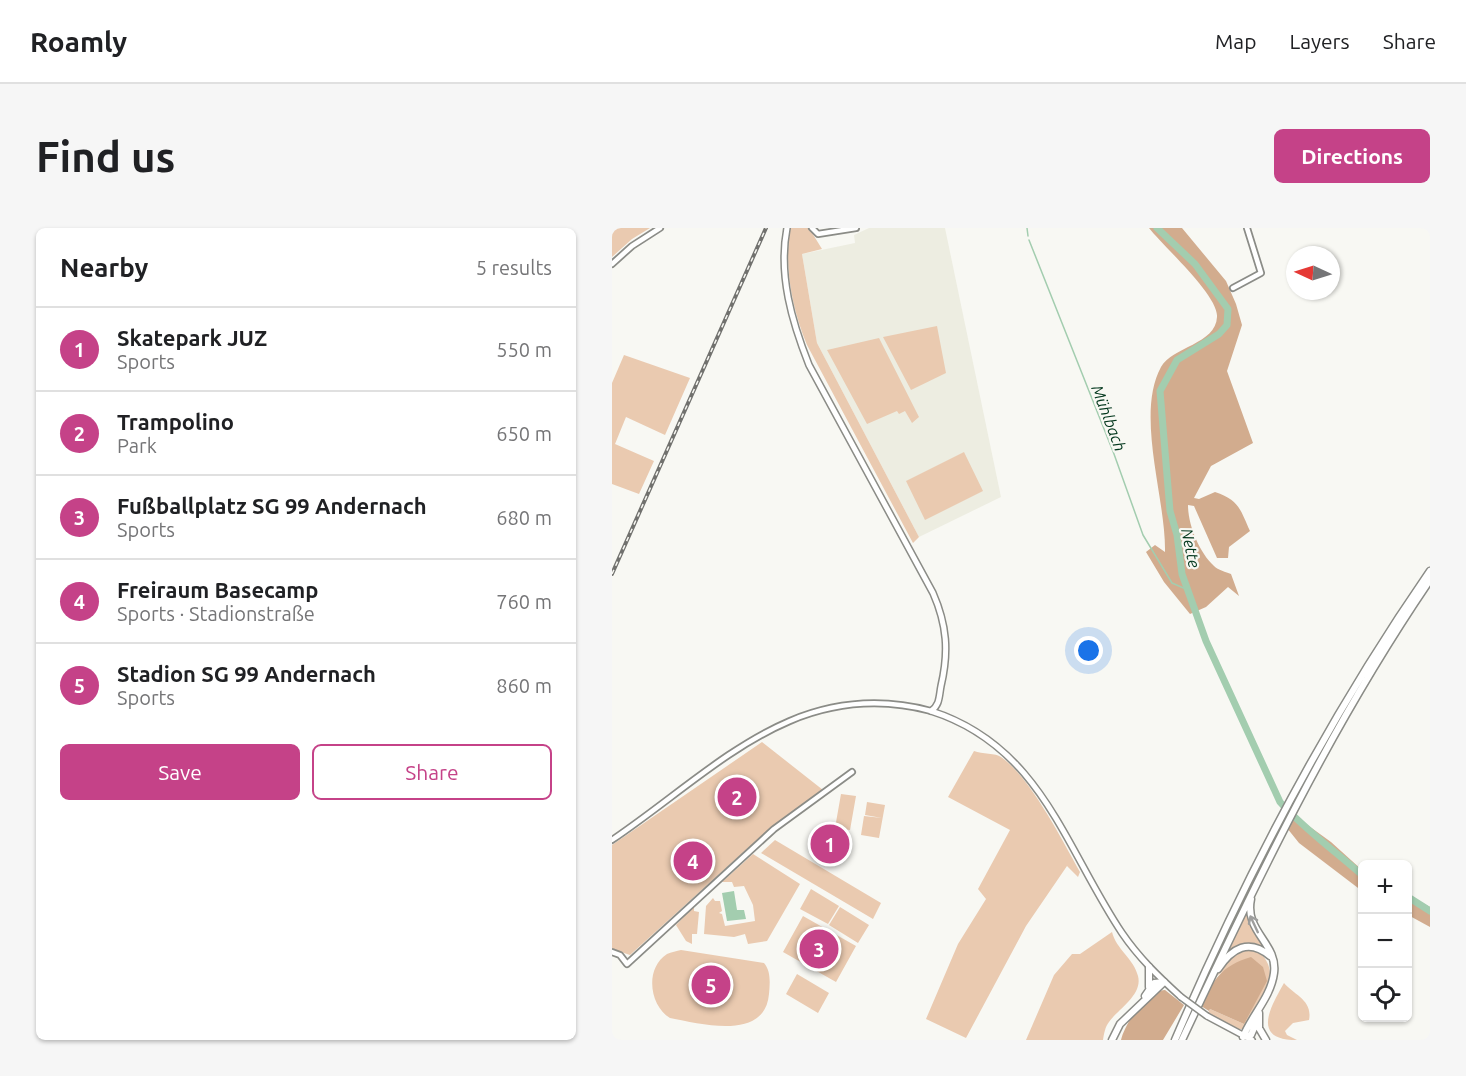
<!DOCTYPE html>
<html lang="en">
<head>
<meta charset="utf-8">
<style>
  body { margin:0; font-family:Ubuntu,sans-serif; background:#f6f6f6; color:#202124 }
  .controls { position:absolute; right:18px; bottom:18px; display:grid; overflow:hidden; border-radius:9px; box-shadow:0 2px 4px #0004 }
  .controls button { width:54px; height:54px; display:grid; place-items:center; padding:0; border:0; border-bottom:2px solid #e0e0e0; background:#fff; color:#202124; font:30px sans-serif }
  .compass { position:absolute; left:674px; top:18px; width:54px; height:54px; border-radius:50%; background:#fff; box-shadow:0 2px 4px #0004; rotate:274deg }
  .you { position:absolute; left:477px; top:423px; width:21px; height:21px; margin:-15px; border:4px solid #fff; border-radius:50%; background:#1a73e8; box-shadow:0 0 0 9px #1a73e833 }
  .badge { display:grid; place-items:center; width:39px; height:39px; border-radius:50%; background:#c54288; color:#fff; font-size:20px; font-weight:700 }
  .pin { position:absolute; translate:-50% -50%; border:3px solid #fff; box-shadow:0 2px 6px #0006 }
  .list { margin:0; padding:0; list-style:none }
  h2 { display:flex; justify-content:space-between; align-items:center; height:78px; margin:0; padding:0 24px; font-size:26px }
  h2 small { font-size:20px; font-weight:400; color:#757577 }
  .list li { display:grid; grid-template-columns:39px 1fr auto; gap:18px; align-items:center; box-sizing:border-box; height:84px; padding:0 24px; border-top:2px solid #e0e0e0 }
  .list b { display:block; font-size:22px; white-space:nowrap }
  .list p { margin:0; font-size:20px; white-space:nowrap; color:#757577 }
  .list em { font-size:20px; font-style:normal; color:#757577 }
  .actions { display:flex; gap:12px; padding:18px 24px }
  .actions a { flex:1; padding:14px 0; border:2px solid #c54288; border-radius:9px; text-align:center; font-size:21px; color:#c54288 }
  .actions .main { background:#c54288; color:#fff }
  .icon { flex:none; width:33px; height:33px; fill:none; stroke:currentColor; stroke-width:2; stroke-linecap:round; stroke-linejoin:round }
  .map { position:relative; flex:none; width:818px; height:812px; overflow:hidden; border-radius:9px }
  header { display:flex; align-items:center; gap:36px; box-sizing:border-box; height:84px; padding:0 30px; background:#fff; border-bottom:2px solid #e0e0e0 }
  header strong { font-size:28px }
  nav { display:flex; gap:33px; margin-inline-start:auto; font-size:21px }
  .intro { display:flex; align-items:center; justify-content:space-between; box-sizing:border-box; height:144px; padding:0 36px }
  h1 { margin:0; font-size:42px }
  .button { padding:15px 27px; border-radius:9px; background:#c54288; color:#fff; font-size:21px; font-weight:700 }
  main { display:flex; gap:36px; padding:0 36px }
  aside { flex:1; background:#fff; border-radius:9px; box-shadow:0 2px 4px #0004 }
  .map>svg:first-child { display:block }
  .built { fill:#edede1 }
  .green { fill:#eacab0 }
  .forest { fill:#d2ac8e }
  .water { fill:#a3cdaf }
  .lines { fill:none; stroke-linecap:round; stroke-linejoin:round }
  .stream { stroke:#a3cdaf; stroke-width:1.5 }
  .river { stroke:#a3cdaf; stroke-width:7 }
  .minor-casing { stroke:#8b8c87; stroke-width:8 }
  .major-casing { stroke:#8b8c87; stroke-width:8 }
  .highway-casing { stroke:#8b8c87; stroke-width:9 }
  .minor { stroke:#fff; stroke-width:4.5 }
  .major { stroke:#fff; stroke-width:5 }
  .highway { stroke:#fff; stroke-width:6 }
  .rail-casing { stroke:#71716e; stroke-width:4 }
  .rail { stroke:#f8f8f3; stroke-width:1.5; stroke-dasharray:4.5; stroke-linecap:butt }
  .major-bridge-casing { stroke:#8b8c87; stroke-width:8; stroke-linecap:butt }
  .major-bridge { stroke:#fff; stroke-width:5 }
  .oneway { stroke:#9e9e9d }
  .labels { text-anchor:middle; stroke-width:4.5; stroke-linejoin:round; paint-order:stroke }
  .water-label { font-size:16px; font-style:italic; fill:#02371c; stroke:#f8f8f3 }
</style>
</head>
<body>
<header>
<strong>Roamly</strong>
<nav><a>Map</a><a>Layers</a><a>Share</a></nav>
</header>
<div class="intro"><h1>Find us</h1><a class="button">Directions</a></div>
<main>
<aside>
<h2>Nearby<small>5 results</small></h2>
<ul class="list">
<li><span class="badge">1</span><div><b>Skatepark JUZ</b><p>Sports</p></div><em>550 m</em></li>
<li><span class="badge">2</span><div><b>Trampolino</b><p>Park</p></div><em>650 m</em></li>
<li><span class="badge">3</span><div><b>Fußballplatz SG 99 Andernach</b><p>Sports</p></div><em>680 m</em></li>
<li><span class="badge">4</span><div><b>Freiraum Basecamp</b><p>Sports · Stadionstraße</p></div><em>760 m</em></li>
<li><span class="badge">5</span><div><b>Stadion SG 99 Andernach</b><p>Sports</p></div><em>860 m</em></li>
</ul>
<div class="actions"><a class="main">Save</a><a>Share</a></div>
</aside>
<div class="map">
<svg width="818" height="812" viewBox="0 0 818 812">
  <rect width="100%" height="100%" fill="#f8f8f3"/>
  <path class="built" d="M257,0H333L389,269L307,309L205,115L190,26L243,15L242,7Z"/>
  <path class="green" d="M0,0H38L20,11L0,29Z
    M178,0H197L210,21L190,26L205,115L307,309L301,315L195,117C180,80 172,40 178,0Z
    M325,98L334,145L299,162L271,109Z
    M267,110L307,189L300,195L293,183L287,186L285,183L255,196L215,122Z
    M12,127L78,150L53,207L14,189L3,216L42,233L27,266L0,256V155Z
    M352,224L371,263L313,292L294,253Z
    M150,514L211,562L135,621L18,727L0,721V617Z
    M362,523C370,526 384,525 389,529C418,549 450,612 468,644L466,649L455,638L414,698L354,810L314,791L346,716L374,671L366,661L398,602L336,569Z
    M229,566L244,568L238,602L223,600Z
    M255,574L273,577L267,610L249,607L252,588L270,590L253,587Z
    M163,612L269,675L261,691L149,625Z
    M141,626L188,656L155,713L136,716L133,706L122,709L92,706L94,678L101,670L103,673H108L110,683L107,685L110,686L113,698L143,693L141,677L132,658L122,659L120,654H110Z
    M199,661L227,678L216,696L188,681Z
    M82,678V683L87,684L85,706H80V716L74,713L64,697Z
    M228,679L257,697L246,715L217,697Z
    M634,680L642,703L659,726C642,714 628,712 613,727Z
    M191,688L244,718L224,754L171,724Z
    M500,704C504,721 522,731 526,748C531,767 506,781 497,794C493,799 492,806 491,812H414L442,747L460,726H468Z
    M642,720C676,744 648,774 632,801H624L596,785L598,781L632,796L612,743L603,749L626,722Z
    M69,722L152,735C159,743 158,755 157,766C153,812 93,797 58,790C38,778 32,741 55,726C59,724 65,723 69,722Z
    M185,746L217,765L206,785L174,766Z
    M672,755C682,767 701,772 697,792L681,795L673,803L675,807L685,812C639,812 658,780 672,755Z"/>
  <path class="forest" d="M537,0H570L614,53L624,76L630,97L615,143L641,215L599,238L582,270L587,271L603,264C627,272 628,281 638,303L617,319L616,330H605L582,278L576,277C576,297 587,324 602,338C606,342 614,344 619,346L627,368L616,359L594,379L578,386L552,354L534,324L543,317L553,324C554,270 523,187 549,139C560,119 604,116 605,89C607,68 551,18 537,0Z
    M683,588L719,614L750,642V663L687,615L675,600Z
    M796,667L818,679V699L796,687Z
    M639,729L651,739L655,753L632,796L598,781L597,783L589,778C602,751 609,738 639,729Z
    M553,762L572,777L551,812H509C513,795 534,764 553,762Z"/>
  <path class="water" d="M122,663L125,682H132L134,691L115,693L110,665Z"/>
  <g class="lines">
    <path class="stream" d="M415,0L416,8
      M417,12L502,226L531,307L560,355L576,362"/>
    <path class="river" d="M545,0L583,36L616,81L615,97L607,106L565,132L548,163L558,283L565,307L570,346L594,413L668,574C692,601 723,623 750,647
      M796,669L818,683"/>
    <g class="minor-casing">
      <path id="minor" d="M200,0L206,6L244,0
        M0,36L20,18L48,0
        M621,60L649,45L635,0
        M0,612C102,543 184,447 319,483
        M0,724L8,727L15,736L162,601L240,544"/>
    </g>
    <g class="major-casing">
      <path id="major" d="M175,0C166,47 180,94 197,137L321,365C335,397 337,424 329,458C327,468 328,477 319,483
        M319,483C429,518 453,620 510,705C527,730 547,749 569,769
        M595,788L640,812"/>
    </g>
    <g class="highway-casing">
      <path id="highway" d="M537,739V759
        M606,741C620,720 637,710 658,728
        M533,768L542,755L552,754
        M647,785V800L654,812
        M631,809C640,787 659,769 662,745C666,715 632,704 639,671
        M631,809L639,807L645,793
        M500,812L508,796L552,754
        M563,812C633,649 717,489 818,343
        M570,812C644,654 719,497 818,352"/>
    </g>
    <use href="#minor" class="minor"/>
    <use href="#major" class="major"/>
    <use href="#highway" class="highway"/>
    <g class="rail-casing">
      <path id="rail" d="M0,346L154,0"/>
    </g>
    <use href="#rail" class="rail"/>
    <g class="major-bridge-casing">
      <path id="major-bridge" d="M569,769L595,788"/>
    </g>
    <use href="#major-bridge" class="major-bridge"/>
  </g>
  <defs><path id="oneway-shaft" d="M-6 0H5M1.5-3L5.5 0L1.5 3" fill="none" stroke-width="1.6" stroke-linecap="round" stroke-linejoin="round" transform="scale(1.5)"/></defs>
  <use class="oneway" href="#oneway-shaft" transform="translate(642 696) rotate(-115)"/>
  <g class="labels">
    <g class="water-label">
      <text transform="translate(497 190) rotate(69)" y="6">Mühlbach</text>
      <text transform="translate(579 320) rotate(78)" y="6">Nette</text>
    </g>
  </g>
</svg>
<div class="controls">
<button>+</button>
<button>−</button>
<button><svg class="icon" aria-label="locate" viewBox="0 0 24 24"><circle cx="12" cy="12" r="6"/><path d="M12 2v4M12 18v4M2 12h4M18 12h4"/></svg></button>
</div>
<svg class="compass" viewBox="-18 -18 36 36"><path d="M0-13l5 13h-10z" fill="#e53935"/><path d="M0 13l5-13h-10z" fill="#757577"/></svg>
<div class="you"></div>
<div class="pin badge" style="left:218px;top:616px">1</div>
<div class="pin badge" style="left:125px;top:569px">2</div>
<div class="pin badge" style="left:207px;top:721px">3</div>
<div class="pin badge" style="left:81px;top:633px">4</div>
<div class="pin badge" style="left:99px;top:757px">5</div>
</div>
</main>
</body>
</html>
